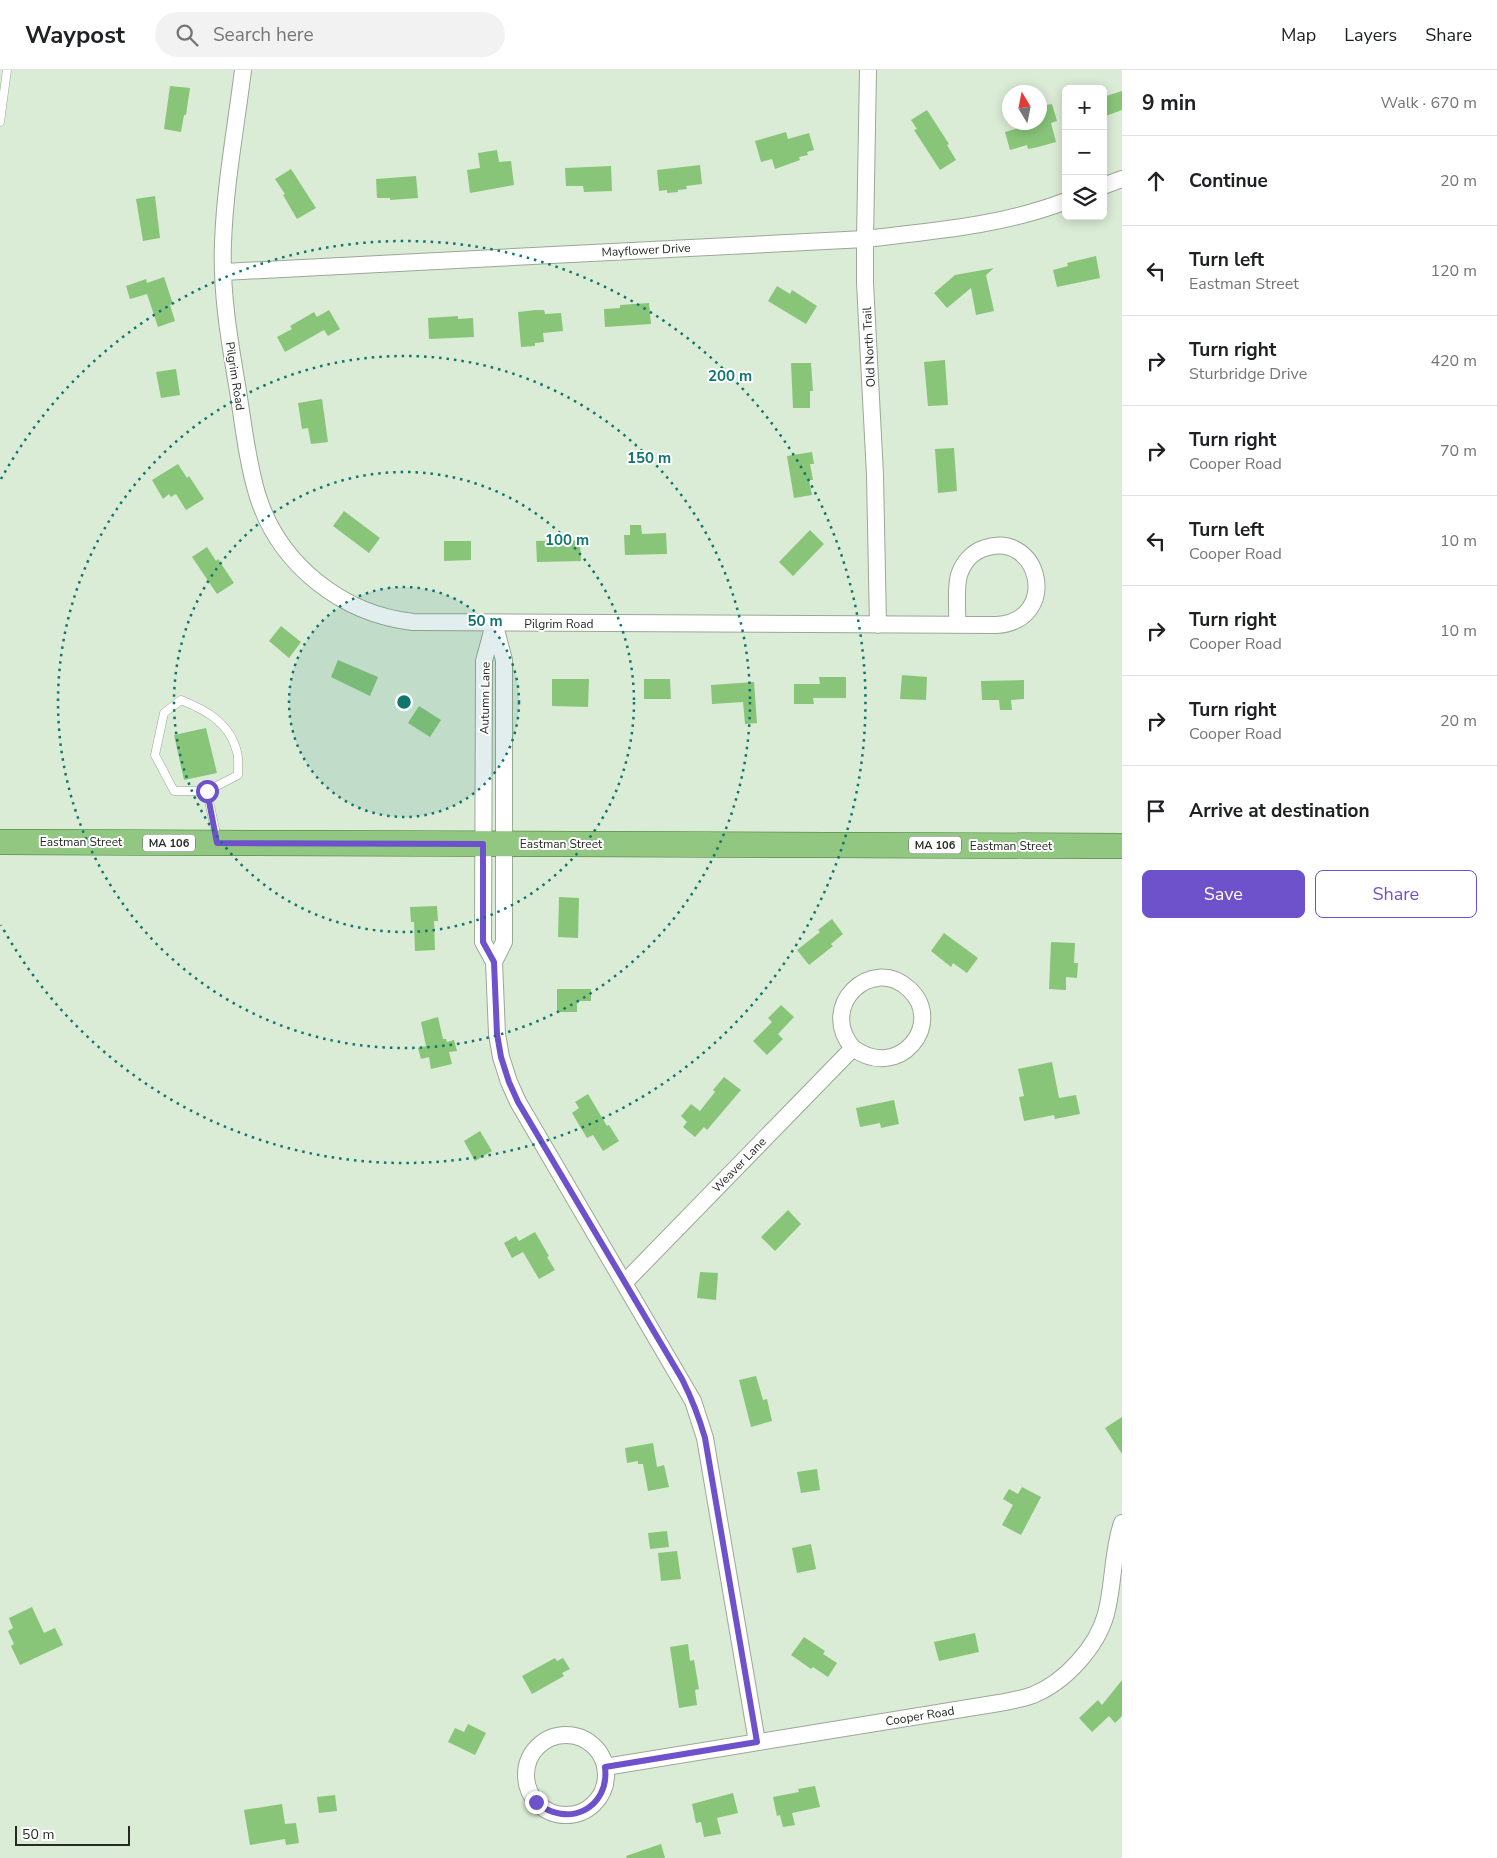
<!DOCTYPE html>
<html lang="en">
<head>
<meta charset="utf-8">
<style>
  body { margin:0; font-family:"Nunito Sans",sans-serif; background:#f2f2f2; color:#202124 }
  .controls { position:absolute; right:15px; top:15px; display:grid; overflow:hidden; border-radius:8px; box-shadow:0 2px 12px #0003 }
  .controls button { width:45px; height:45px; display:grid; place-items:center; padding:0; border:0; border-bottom:1px solid #e0e0e0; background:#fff; color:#202124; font:25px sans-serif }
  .compass { position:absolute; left:1002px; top:15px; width:45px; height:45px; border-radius:50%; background:#fff; box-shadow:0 2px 12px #0003; rotate:350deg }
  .scale { position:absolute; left:15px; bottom:12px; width:115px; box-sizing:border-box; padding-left:5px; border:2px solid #242a22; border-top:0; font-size:14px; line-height:18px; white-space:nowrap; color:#242a22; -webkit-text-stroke:4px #fff; paint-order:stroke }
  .stop { position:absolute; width:15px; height:15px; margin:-11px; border:4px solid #6e52cb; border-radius:50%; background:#fff }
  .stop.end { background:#6e52cb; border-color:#fff; box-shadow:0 1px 5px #0008 }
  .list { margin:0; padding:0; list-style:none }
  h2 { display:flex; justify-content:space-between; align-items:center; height:65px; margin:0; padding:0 20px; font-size:21px }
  h2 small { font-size:16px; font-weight:400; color:#757577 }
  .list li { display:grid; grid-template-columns:32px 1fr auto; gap:15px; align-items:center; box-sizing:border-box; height:90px; padding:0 20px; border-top:1px solid #e0e0e0 }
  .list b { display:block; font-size:19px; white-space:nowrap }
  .list p { margin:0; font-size:16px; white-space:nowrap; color:#757577 }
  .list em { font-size:16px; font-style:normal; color:#757577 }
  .actions { display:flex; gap:10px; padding:15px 20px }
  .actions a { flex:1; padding:11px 0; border:1px solid #6e52cb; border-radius:8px; text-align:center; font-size:18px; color:#6e52cb }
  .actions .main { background:#6e52cb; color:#fff }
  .icon { flex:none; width:28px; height:28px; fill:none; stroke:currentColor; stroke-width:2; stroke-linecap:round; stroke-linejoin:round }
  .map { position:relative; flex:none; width:1122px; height:1788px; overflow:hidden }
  header { display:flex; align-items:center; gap:30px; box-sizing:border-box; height:70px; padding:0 25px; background:#fff; border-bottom:1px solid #e0e0e0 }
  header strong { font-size:24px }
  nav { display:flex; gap:28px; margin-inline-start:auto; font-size:18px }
  .search { width:350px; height:45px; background:#f2f2f2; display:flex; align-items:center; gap:12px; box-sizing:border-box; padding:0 18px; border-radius:28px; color:#757577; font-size:19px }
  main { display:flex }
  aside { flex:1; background:#fff }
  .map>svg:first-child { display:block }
  .building { fill:#88c579 }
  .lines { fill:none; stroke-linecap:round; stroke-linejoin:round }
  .service-casing { stroke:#99a995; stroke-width:9 }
  .minor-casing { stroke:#99a995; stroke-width:18 }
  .primary-casing { stroke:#3b7729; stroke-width:26 }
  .service { stroke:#fff; stroke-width:8 }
  .minor { stroke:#fff; stroke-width:16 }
  .primary { stroke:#91c781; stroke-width:25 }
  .route { stroke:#6e52cb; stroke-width:6 }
  .ring { fill:none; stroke:#0f766e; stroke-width:2.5; stroke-dasharray:2.5 5 }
  .labels { text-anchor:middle; stroke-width:4; stroke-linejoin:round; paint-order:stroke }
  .shield { fill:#fff; stroke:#666a64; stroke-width:1 }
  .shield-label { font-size:11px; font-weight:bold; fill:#242a22 }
  .street-label { font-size:12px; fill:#242a22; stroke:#fff }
  .centre { fill:#0f766e; stroke:#fff; stroke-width:2.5 }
  .ring-label { font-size:15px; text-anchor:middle; font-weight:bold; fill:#0f766e; stroke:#fff; stroke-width:4; stroke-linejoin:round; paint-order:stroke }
</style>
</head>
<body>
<header>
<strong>Waypost</strong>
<div class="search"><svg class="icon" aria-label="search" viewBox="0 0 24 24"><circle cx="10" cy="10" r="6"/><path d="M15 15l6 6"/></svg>Search here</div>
<nav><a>Map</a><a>Layers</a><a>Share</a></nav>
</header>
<main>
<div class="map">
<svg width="1122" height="1788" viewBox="0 0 1122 1788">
  <rect width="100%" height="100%" fill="#daebd6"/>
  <path class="building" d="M170,16L190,18L186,45H184L181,62L164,59Z
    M1122,21V40L1103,47V27Z
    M1043,26L1046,35L1052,34L1057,51L1051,53L1056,72L1038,77L1028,79L1027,75L1010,80L1005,62L1040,52V27Z
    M927,40L949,74L947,75L956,90L940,100L914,60L917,59L911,50Z
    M786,62L788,69L809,63L814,80L807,82L808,85L799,87L800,90L775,99L772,89L761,92L755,71Z
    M497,80L499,92L511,91L514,115L470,123L467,100L480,98L478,83Z
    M700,95L702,114L686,116L687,119L678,120V122L667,123V120L659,121L657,100Z
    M611,96L612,121L584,122L583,116H566L565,98Z
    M291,99L316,138L297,149L283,125L285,124L275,109Z
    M416,106L418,128L390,130V128H377L376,109Z
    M155,126L160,168L143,171L136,129Z
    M1096,186L1100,208L1057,217L1053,200L1068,196L1067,193Z
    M994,198L986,205L994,241L976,245L971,218L947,238L934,223L955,205Z
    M164,207L173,234L170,235L175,251L158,257L147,224L130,229L126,216L146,209L147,213Z
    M777,216L790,224L792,220L817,236L806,254L768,231Z
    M649,233L651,254L605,257L604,239L620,238V235Z
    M329,240L340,259L328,266L324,260L285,282L277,267L292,259L290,256L314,242L317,247Z
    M536,240H544L545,244L561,243L563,261L543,263L544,272L535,273V276L521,277L518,242Z
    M458,246V249L473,248L474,267L429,269L428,248Z
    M945,290L948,335L928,336L924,292Z
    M791,293H811L813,321H810V338H793Z
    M176,299L180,325L161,328L156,302Z
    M322,329L328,372L311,374L308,358L302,359L298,333Z
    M954,378L957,421L938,423L935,379Z
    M812,382L814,394H810L813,410H809L812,425L794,428L787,386Z
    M178,394L187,408L189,406L204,429L186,440L176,424L171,427L169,424L163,429L152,410Z
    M344,441L380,468L369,483L333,456Z
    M630,455H641L642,464L666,463L667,484L625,485L624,465H630Z
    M810,460L824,474L793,506L779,492Z
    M580,470L581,491L537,492L536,471Z
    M444,471H471V490L444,491Z
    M207,477L216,491L218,489L234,513L217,524L192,487Z
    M281,556L301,572L289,588L269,571Z
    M338,590L378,607L370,626L331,607Z
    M902,605L927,607L926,630L900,629Z
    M819,607H846V628H813L814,634H794V614H820Z
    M552,609H589L588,637L552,636Z
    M644,609H670L671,629H644Z
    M1024,610V629L1011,630L1012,640H1000L999,630H982L981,611Z
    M754,612L757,653L745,654L743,632L712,634L711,615Z
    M419,636L441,650L430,667L408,653Z
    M206,658L217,703L184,710L174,665Z
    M559,827L579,828L578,868L558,867Z
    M437,836L438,851H434L435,880L415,881L414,852H411L410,837Z
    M832,849L843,864L831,874L833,876L809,895L797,880L820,862L818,860Z
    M944,863L978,888L967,903L953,893L951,897L931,881Z
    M1051,872L1075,873L1074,893H1078L1077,908L1066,907V920L1049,919Z
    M557,919H591V931H577V942H557Z
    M781,935L794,947L778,964L783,969L767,985L753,971L772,952L768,948Z
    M438,947L443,969H446L447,972L454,970L457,981L449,982L452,994L431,999L429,987L421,989L418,978L426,976L421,952Z
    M1052,992L1059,1028L1076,1025L1080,1044L1055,1049L1054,1045L1024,1051L1019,1027L1024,1026L1018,999Z
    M724,1007L741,1020L707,1060L704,1057L695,1067L683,1057L687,1052L681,1046L691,1034L700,1041L715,1022L713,1020Z
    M588,1024L607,1056L609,1055L619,1071L603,1081L593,1065L587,1068L572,1043L579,1038L575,1032Z
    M894,1030L899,1054L881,1058L880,1053L860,1057L856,1038Z
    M480,1061L492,1081L475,1091L464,1071Z
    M788,1140L801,1154L775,1181L761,1167Z
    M535,1162L549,1186L547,1187L555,1200L539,1209L523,1182L512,1188L504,1173L516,1166L519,1171Z
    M700,1202L718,1203L716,1230L697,1228Z
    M756,1306L763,1330L767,1329L772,1351L751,1357L739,1310Z
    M1122,1347V1384L1105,1358Z
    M653,1373L657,1397L664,1395L669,1417L648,1421L643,1394H638V1391L627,1393L625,1378Z
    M817,1399L820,1420L801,1423L797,1402Z
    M1022,1417L1041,1427L1021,1465L1002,1455L1013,1435L1003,1429L1009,1419L1018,1424Z
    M667,1461L669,1477L650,1479L648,1463Z
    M811,1474L816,1499L797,1503L792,1478Z
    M677,1481L681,1509L661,1511L658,1483Z
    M32,1537L44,1563L55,1558L63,1575L20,1595L11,1576L14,1574L8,1561L13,1558L9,1548Z
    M975,1563L979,1582L939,1591L934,1572Z
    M804,1567L825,1581L823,1584L837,1593L828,1607L813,1597L811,1599L791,1585Z
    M688,1574L690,1591L694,1590L699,1619L695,1620L697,1635L679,1638L670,1577Z
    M555,1588L557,1591L563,1588L570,1599L562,1603L564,1606L532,1624L522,1606Z
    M1122,1610V1646L1115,1653L1109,1646L1092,1662L1079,1648L1098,1630L1102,1635Z
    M468,1654L486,1663L475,1685L448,1672L455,1658L464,1662Z
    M815,1716L820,1737L792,1743L795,1755L783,1757L780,1745L777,1746L773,1727L799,1722L798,1719Z
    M733,1723L738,1743L717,1748L721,1764L704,1767L701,1752L696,1753L692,1734Z
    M335,1725L337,1741L319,1743L317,1727Z
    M282,1734L285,1754L296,1753L299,1773L286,1775L285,1769L250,1775L244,1740Z
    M661,1774L665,1788H627L626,1786Z"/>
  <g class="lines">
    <g class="service-casing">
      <path id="service" d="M0,52L7,0
        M207,721L238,705C238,698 239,689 237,682C230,653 206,640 181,630L164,643L155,685L174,721H207L217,769"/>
    </g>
    <g class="minor-casing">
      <path id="minor" d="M243,0C236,57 225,115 223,173C221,221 229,268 237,315C243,351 247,392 258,427C280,495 342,544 413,552L997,555C1061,550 1040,460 985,478C972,482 963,493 959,505C955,520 958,539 957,555
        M868,0L865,169V213L875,405L878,555
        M1103,116L1122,109
        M223,202L865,169C933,161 1001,156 1066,131
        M494,554L484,591L483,872L494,892L497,964L501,987L509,1012L518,1032L693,1331L705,1368L757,1672
        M494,892L504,872V590L495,556
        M624,1213L853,978C817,937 871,884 909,919C946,953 899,1012 853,978
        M526 1705a40 40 0 1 1 80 0a40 40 0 1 1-80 0Z
        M605,1697L999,1633C1010,1631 1022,1629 1033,1625C1065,1612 1097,1577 1106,1544C1114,1514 1112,1482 1122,1453"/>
    </g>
    <g class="primary-casing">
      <path id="primary" d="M0,772L1122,776"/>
    </g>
    <use href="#service" class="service"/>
    <use href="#minor" class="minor"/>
    <use href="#primary" class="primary"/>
  </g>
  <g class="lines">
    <path class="route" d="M207,721L217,773L483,774V872L494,892L497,964L501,987L509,1012L518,1032L682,1309C692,1329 699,1347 705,1368L757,1672L605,1697C610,1739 567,1759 536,1732"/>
  </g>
  <circle cx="404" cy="632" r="115" fill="#0f766e" fill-opacity=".12"/>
  <g class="ring">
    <circle cx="404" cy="632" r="115"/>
    <circle cx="404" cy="632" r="230"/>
    <circle cx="404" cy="632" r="346"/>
    <path d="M1 409A461 461 0 1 1 1 855"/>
  </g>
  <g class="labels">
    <g class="shield">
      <rect x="143" y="764.5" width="52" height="17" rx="4"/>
      <rect x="909" y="766.5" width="52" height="17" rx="4"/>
    </g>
    <g class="shield-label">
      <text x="169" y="777">MA 106</text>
      <text x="935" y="779">MA 106</text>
    </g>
    <g class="street-label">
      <text transform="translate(646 180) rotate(-3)" y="4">Mayflower Drive</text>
      <text transform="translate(869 277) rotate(-93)" y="4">Old North Trail</text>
      <text transform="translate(235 306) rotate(81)" y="4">Pilgrim Road</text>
      <text x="559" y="558">Pilgrim Road</text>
      <text transform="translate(485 628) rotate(-89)" y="4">Autumn Lane</text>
      <text x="81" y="776">Eastman Street</text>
      <text x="561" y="778">Eastman Street</text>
      <text x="1011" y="780">Eastman Street</text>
      <text transform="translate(739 1095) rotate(-46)" y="4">Weaver Lane</text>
      <text transform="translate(920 1646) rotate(-9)" y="4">Cooper Road</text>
    </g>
  </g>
  <circle cx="404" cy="632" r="8" class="centre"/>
  <g class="ring-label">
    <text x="730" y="311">200 m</text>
    <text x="649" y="393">150 m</text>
    <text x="567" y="475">100 m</text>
    <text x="485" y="556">50 m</text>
  </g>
</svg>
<div class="controls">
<button>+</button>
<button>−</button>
<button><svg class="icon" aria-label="layers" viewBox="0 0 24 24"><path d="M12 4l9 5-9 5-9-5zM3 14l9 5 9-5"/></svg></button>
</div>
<svg class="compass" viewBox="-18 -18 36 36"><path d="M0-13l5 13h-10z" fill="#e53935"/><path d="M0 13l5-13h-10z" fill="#757577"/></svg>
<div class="scale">50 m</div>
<div class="stop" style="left:207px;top:721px"></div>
<div class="stop end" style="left:536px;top:1732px"></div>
</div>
<aside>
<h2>9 min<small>Walk · 670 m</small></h2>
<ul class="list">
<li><svg class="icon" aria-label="ahead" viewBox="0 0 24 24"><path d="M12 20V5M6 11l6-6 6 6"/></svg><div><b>Continue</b></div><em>20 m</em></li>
<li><svg class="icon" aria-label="left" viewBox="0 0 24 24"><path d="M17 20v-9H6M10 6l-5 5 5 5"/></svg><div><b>Turn left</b><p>Eastman Street</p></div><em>120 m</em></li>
<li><svg class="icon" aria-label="right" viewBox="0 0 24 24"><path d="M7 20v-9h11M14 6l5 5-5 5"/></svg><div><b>Turn right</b><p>Sturbridge Drive</p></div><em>420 m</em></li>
<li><svg class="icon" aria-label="right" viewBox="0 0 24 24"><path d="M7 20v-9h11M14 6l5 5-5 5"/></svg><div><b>Turn right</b><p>Cooper Road</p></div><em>70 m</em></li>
<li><svg class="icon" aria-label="left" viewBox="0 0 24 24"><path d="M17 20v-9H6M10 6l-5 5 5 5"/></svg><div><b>Turn left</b><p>Cooper Road</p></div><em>10 m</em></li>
<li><svg class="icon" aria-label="right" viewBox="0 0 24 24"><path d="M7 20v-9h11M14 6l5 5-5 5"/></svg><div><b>Turn right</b><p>Cooper Road</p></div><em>10 m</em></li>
<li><svg class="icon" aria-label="right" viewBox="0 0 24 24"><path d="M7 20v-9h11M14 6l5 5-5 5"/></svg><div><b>Turn right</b><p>Cooper Road</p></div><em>20 m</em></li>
<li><svg class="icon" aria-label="arrive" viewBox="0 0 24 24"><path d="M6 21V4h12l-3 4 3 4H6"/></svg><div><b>Arrive at destination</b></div></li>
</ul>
<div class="actions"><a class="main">Save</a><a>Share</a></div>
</aside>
</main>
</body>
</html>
